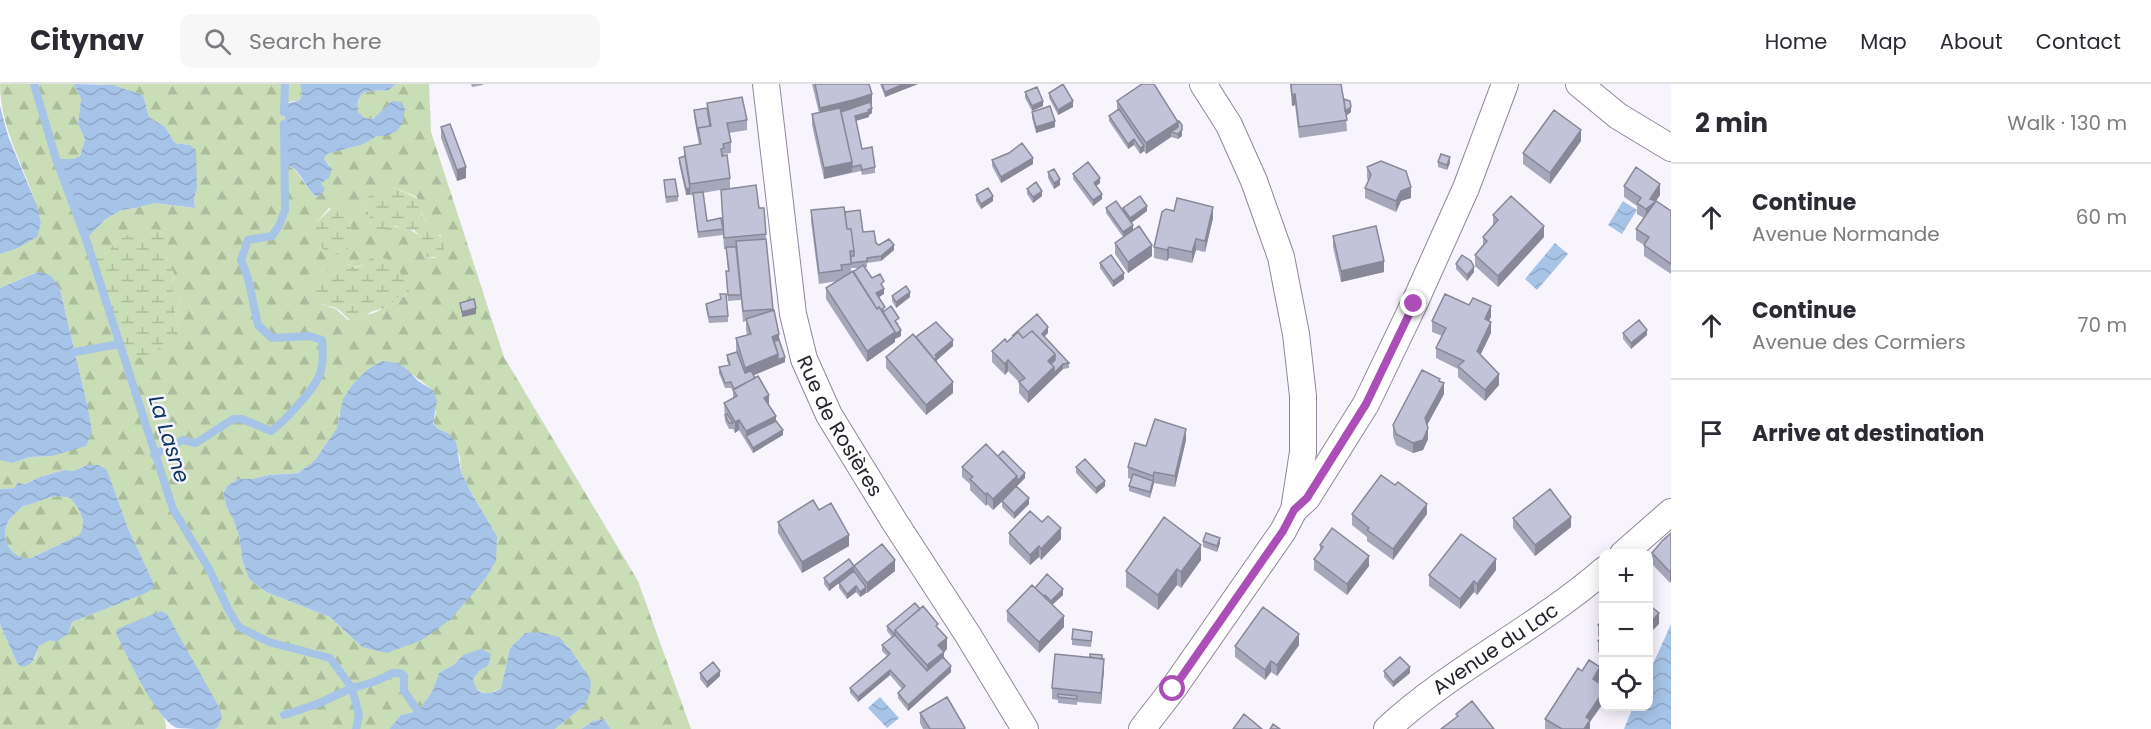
<!DOCTYPE html>
<html lang="en">
<head>
<meta charset="utf-8">
<style>
  body { margin:0; font-family:Poppins,sans-serif; background:#f7f7f7; color:#2b2b33 }
  .controls { position:absolute; right:18px; bottom:18px; display:grid; overflow:hidden; border-radius:12px; box-shadow:0 3px 15px #0003 }
  .controls button { width:54px; height:54px; display:grid; place-items:center; padding:0; border:0; border-bottom:2px solid #e1e1e2; background:#fff; color:#2b2b33; font:30px sans-serif }
  .stop { position:absolute; width:18px; height:18px; margin:-14px; border:4px solid #ac4eb8; border-radius:50%; background:#fff }
  .stop.end { background:#ac4eb8; border-color:#fff; box-shadow:0 2px 6px #0008 }
  .list { margin:0; padding:0; list-style:none }
  h2 { display:flex; justify-content:space-between; align-items:center; height:78px; margin:0; padding:0 24px; font-size:26px }
  h2 small { font-size:20px; font-weight:400; color:#7c7c81 }
  .list li { display:grid; grid-template-columns:39px 1fr auto; gap:18px; align-items:center; box-sizing:border-box; height:108px; padding:0 24px; border-top:2px solid #e1e1e2 }
  .list b { display:block; font-size:22px; white-space:nowrap }
  .list p { margin:0; font-size:20px; white-space:nowrap; color:#7c7c81 }
  .list em { font-size:20px; font-style:normal; color:#7c7c81 }
  .icon { flex:none; width:33px; height:33px; fill:none; stroke:currentColor; stroke-width:2; stroke-linecap:round; stroke-linejoin:round }
  .map { position:relative; flex:none; width:1671px; height:645px; overflow:hidden }
  header { display:flex; align-items:center; gap:36px; box-sizing:border-box; height:84px; padding:0 30px; background:#fff; border-bottom:2px solid #e1e1e2 }
  header strong { font-size:28px }
  nav { display:flex; gap:33px; margin-inline-start:auto; font-size:21px }
  .search { width:420px; height:54px; background:#f7f7f7; display:flex; align-items:center; gap:15px; box-sizing:border-box; padding:0 21px; border-radius:12px; color:#7c7c81; font-size:22px }
  main { display:flex }
  aside { flex:1; background:#fff }
  .map>svg:first-child { display:block }
  .forest { fill:url(#forest-firs); fill-rule:evenodd }
  .wetland { fill:url(#wetland-marsh) }
  .water { fill:url(#water-waves); fill-rule:evenodd }
  .lines { fill:none; stroke-linecap:round; stroke-linejoin:round }
  .stream { stroke:#a6c4e8; stroke-width:8 }
  .minor-casing { stroke:#8f869c; stroke-width:28 }
  .minor { stroke:#fff; stroke-width:26 }
  .wall { fill:#a7a7bb; fill-rule:evenodd }
  .shaded-wall { fill:#888898 }
  .building { fill:#c2c2d9; stroke:#888898; stroke-width:1.5 }
  .route { stroke:#ac4eb8; stroke-width:8 }
  .labels { text-anchor:middle; stroke-width:5; stroke-linejoin:round; paint-order:stroke }
  .street-label { font-size:20px; fill:#26232b; stroke:#f8f4fd }
  .water-label { font-size:21px; font-style:italic; fill:#0a3663; stroke:#f8f4fd }
</style>
</head>
<body>
<header>
<strong>Citynav</strong>
<div class="search"><svg class="icon" aria-label="search" viewBox="0 0 24 24"><circle cx="10" cy="10" r="6"/><path d="M15 15l6 6"/></svg>Search here</div>
<nav><a>Home</a><a>Map</a><a>About</a><a>Contact</a></nav>
</header>
<main>
<div class="map">
<svg width="1671" height="645" viewBox="0 0 1671 645">
  <defs>
    <pattern id="forest-firs" width="22" height="20" patternUnits="userSpaceOnUse" patternTransform="scale(1.5)"><rect width="22" height="20" fill="#c9ddb6"/><path d="M5 1l3.5 6h-7zM16 11l3.5 6h-7z" fill="#acbd9d"/></pattern>
    <pattern id="wetland-marsh" width="20" height="14" patternUnits="userSpaceOnUse" patternTransform="scale(1.5)"><rect width="20" height="14" fill="#c9ddb6"/><path d="M1 5h8M5 5V1M11 12h8M15 12V8" fill="none" stroke="#acbd9d"/></pattern>
    <pattern id="water-waves" width="16" height="10" patternUnits="userSpaceOnUse" patternTransform="scale(1.5)"><rect width="16" height="10" fill="#a6c4e8"/><path d="M0 5q4-4 8 0t8 0" fill="none" stroke="#8fa8c7"/></pattern>
  </defs>
  <rect width="100%" height="100%" fill="#f8f4fd"/>
  <path class="forest" d="M0,0H74L81,15L78,40L85,55L80,72L73,75H56L86,155L106,135L121,126L136,124L155,119L195,124L194,114L197,104L190,61L175,59L165,43L149,33L143,11L113,1L95,0H300L302,10L300,16L284,19L286,81C302,86 303,105 318,113L322,102L320,99L330,81L324,75L327,70L364,60L377,52H386L379,30L373,35L365,34L358,28C355,3 371,8 389,6L396,0H429L431,48L504,273L638,497L691,645H611L604,635L593,637L581,645H555L585,621C578,578 578,547 525,549L510,564L501,604L488,610L477,606L473,595L480,586L463,571L455,580L439,589L432,608L418,627L401,631L389,645H215L218,643L116,549L131,580L165,636L166,645H0V540L17,579L35,575L39,562L69,542L72,538L145,509L154,500L128,444L107,386L87,381L74,387L64,386L40,393L15,404L0,405V376L12,379L30,373L52,372L87,320L60,205L38,188L0,204V170L18,164L41,139C31,91 0,50 0,0ZM393,103L417,113C420,129 426,144 441,152L435,174L426,173L422,170V154C408,140 390,144 371,140L366,121ZM329,124L347,132L351,140L317,138ZM120,153L166,173L174,190L172,206L180,213L175,228L179,244L166,254L92,177L107,169ZM370,175L400,188C402,195 399,200 397,207C388,230 370,229 348,236L336,225L321,220L348,180C357,186 362,181 370,175ZM404,284L433,306L436,329L433,338L438,345L448,349L460,373L461,388L473,412L497,452L362,563L330,533L266,508L249,495L242,475L239,452L234,437L227,424L223,410L227,402L238,395H252L269,391L298,389L315,376L338,343L339,330Z
    M58,412L70,414C80,425 88,438 79,451L29,475C12,473 0,457 7,440C10,433 18,427 23,422C36,420 45,413 58,412Z"/>
  <path class="wetland" d="M393,103L421,116C415,147 453,145 442,173H426L422,170V154L414,146H407L396,142L383,146L376,145L371,140L366,121L368,113L374,109Z
    M338,118L346,122L350,127L347,132C355,146 354,160 343,171H330L322,164L317,138Z
    M154,145L167,149L166,173L174,190L172,206L180,213L175,228L179,244L175,250L166,254C161,270 140,273 126,278L92,177L107,169L120,153Z
    M384,174C400,182 398,189 409,201V207L404,213H394C392,226 381,224 371,228C367,230 363,234 359,238C345,236 346,230 336,224C329,221 320,222 315,214C307,198 331,179 345,180C350,180 353,184 358,183C363,182 365,177 370,175C373,173 380,174 384,174Z"/>
  <path class="water" d="M74,0L113,1L143,11L149,33L165,43L175,59L190,61L196,66L197,104L194,114L195,124L155,119L136,124L121,126L106,135L86,155L56,75H73L80,72L85,55L78,40L81,15Z
    M300,0H396L389,6C371,8 355,3 358,28L365,34L373,35L392,17L402,18L405,26L402,40L397,47L386,52H377L364,60L327,70L324,75L332,85L329,94L321,99L325,106L318,113C304,106 302,84 286,81L284,19H290L300,16L302,10Z
    M0,22L8,52L37,122L41,139L37,153L18,164L0,170Z
    M1623,117L1637,126L1622,150L1608,141Z
    M1555,159L1568,170L1537,206L1525,195Z
    M38,188C51,189 54,194 60,205L87,320L92,348L86,362L52,372L30,373L12,379L0,376V204Z
    M382,277L398,279L409,287L418,297L433,306L437,317L433,339L438,345L448,349L456,358L461,388L473,412L497,452L496,477L485,495L450,536L422,556L387,569L362,563L330,533L266,508L249,495L242,475L239,452L234,437L227,424L223,410L227,402L238,395H252L269,391L298,389L315,376L337,344L343,315L353,300L367,286Z
    M87,381H99L107,386L128,444L154,500L153,504L146,509L72,538L68,550L56,558L50,556L39,562C35,572 34,581 22,583L17,579L0,540V405L14,404L18,399L25,400L40,393L64,386L74,387ZM58,412L70,414C80,425 88,438 79,451L29,475C12,473 0,457 7,440C10,433 18,427 23,422C36,420 45,413 58,412Z
    M161,527L167,530L220,625L222,633L218,643L215,645C204,645 187,645 177,644C155,634 127,572 116,549L117,545Z
    M1671,540V645H1624L1633,623L1648,622L1649,589Z
    M540,548L559,553L571,566L591,597L590,609L585,621L555,645H389L401,631L418,627L432,608L439,589L455,580L463,571L481,565L491,570L488,582L480,586L473,595L477,606C486,611 492,610 501,604L510,564L525,549Z
    M880,613L899,634L887,644L868,624Z
    M604,635L611,645H581L593,637Z"/>
  <g class="lines">
    <path class="stream" d="M34,0L56,75L86,155L173,425L209,485L229,527L239,543L269,558L330,574L352,604L359,631L356,645
      M284,28L285,0
      M75,268L120,260
      M154,371L183,356L196,359L233,335H242L271,347C283,339 312,307 318,294C324,283 323,268 322,256L310,252L272,254L258,241L248,194L241,176L248,156L272,152L280,140L285,126L284,40
      M284,631L317,620L352,604L374,598L393,589H400L404,592V607L418,627"/>
    <g class="minor-casing">
      <g id="minor">
        <path id="s1" d="M766,0L793,230L804,275L829,331L894,437L968,551L1025,645"/>
        <path d="M1579,0L1618,32L1671,64"/>
        <path d="M1294,426L1307,414L1366,320L1414,220L1466,104L1505,0"/>
        <path d="M1623,470L1671,428"/>
        <path d="M1142,645L1173,605L1283,447L1294,426L1303,368V312L1296,250L1281,173L1254,97L1229,41L1203,0"/>
        <path id="s2" d="M1387,645C1453,584 1536,545 1604,486"/>
      </g>
    </g>
    <use href="#minor" class="minor"/>
  </g>
  <path class="wall" d="M471,0H483V1L472,3Z
    M812,0H869L872,20L871,21L872,29L869,31V33L856,37L862,65L875,83V89L862,91L861,87L824,95L812,41V30L819,29Z
    M880,0H918L885,13Z
    M1290,0H1341L1344,15L1351,28L1346,32L1347,47L1299,54L1295,21L1292,22Z
    M1025,8L1043,22L1032,27L1025,14Z
    M1049,9L1073,23L1058,31L1049,14Z
    M1117,17L1178,37L1182,41V52L1178,55L1171,53L1146,70L1144,67L1140,70L1134,61L1128,65L1109,37V32L1117,26Z
    M707,19L747,36V46L729,49L731,58V69L724,70V71L730,94V104L703,109L707,137L723,145V151L698,154L693,111H686L679,79V74L684,72V63L699,61L694,32V26L707,24Z
    M1032,28L1055,43L1036,49L1032,34Z
    M441,43L466,94L457,97L441,54Z
    M1581,57L1550,100L1523,80V69Z
    M992,76L1033,80L1001,99L992,82Z
    M1438,78L1450,79L1447,86L1438,83Z
    M1367,83L1411,114L1401,117L1396,128L1365,114V104L1368,97L1367,94Z
    M1048,88L1060,101L1054,105L1048,94Z
    M1073,90L1100,99L1096,102L1102,115L1093,122L1073,95Z
    M664,96L678,112V117L666,119Z
    M1624,102L1660,111L1656,117L1671,127V190L1644,172V161L1636,156V145L1644,134L1637,130V122L1624,113Z
    M1027,105L1042,112L1033,119L1027,110Z
    M721,106L759,124L766,150V159L773,227L785,278L754,291L783,351L753,369L739,346L735,349L733,345H729L725,337L724,319L733,314V307L731,304H725L719,289V283L729,281L727,277V271L736,268V254L747,251L746,246V237L743,238L741,216L728,217L726,193V187H728L726,165H724Z
    M976,111L993,117L981,125L976,117Z
    M1106,124L1123,128V124L1147,127L1131,139L1123,153L1106,129Z
    M811,126L845,128L863,148L879,161L894,166L881,177L867,179V183H865L872,194L884,203L883,204L884,210L879,213L885,227L899,240L897,241L901,252L895,255V258L867,278L826,215V204L837,197L819,200L811,137ZM851,184H860L853,188H851Z
    M1174,127L1213,134L1205,168L1196,166L1192,179L1169,174L1167,177L1154,174V163Z
    M1493,131L1544,153L1498,203L1475,182V171L1483,162V153L1493,141Z
    M1333,152L1384,188L1341,198L1333,163Z
    M1115,159L1152,172L1128,189L1115,170Z
    M1100,179L1124,195L1113,203L1100,184Z
    M1456,180L1474,188L1467,197L1456,185Z
    M892,212L910,213L896,224L892,217Z
    M721,215L728,232V238L709,239L706,225V220Z
    M1491,233L1489,237L1491,249L1480,271L1499,301L1485,317L1458,293V285L1436,274V264L1442,252L1432,248V237Z
    M1048,249L1044,252L1069,279V284L1063,285L1028,319L1019,309V298L1008,287L1005,291L992,278V267L1007,258Z
    M1623,249L1647,251L1631,265L1623,255Z
    M916,253L953,262L937,276V279L953,309L926,331L886,284V273Z
    M1440,297L1444,310L1427,341L1428,355L1423,366L1413,369L1396,361L1393,352V341Z
    M1186,356L1175,403L1154,399L1150,414L1129,407V402L1131,395L1128,394V383L1146,362Z
    M998,372L1025,394L1017,402L1029,420L1014,435L1002,423V418L993,426L987,420L986,422L970,406V400L962,393V383Z
    M1076,383L1105,402L1096,410L1076,389Z
    M819,426L849,462L802,489L778,449V438Z
    M1352,430H1427L1393,476L1367,457V453L1352,441Z
    M1513,434L1571,443L1535,472L1513,444Z
    M1009,449L1061,455L1041,476L1039,473L1030,481L1009,460Z
    M1671,449L1670,499L1652,480V469Z
    M1203,457L1220,459L1217,468L1203,463Z
    M1320,461L1369,482L1347,511L1314,486V475L1320,467Z
    M1201,476L1181,504L1177,501L1158,526L1126,503V487Z
    M854,482L895,487L867,509H866L860,513L856,508L847,515L839,504V499L829,507L824,500V494Z
    M1496,486L1477,511L1474,508L1460,525L1429,502V491Z
    M1035,504L1063,511L1052,521L1064,543L1039,569L1007,537V527Z
    M1604,535V572L1598,568V557L1601,554L1598,552V541Z
    M887,542L938,544L947,565L944,568V574L951,588L908,627L898,614V609L902,605L890,591L858,618L850,609V604L887,572L882,567V561L892,553L887,547Z
    M1092,553L1091,563L1072,561V555Z
    M1299,561L1277,592L1271,588L1265,596L1235,573V562Z
    M1104,586L1101,620L1077,618V621L1058,619V616L1052,615V604Z
    M1384,587L1410,589L1393,603L1384,593Z
    M1582,587L1600,594L1598,598L1590,638V645H1545V635Z
    M700,589L720,592L707,604L700,595Z
    M920,629L965,645H923L920,639Z"/>
  <path class="shaded-wall" d="M904,0H918L885,13V8Z
    M872,10V20L853,27L820,35V24Z
    M1295,10V21L1292,22V11Z
    M1043,17V22L1032,27V22Z
    M1073,17V23L1058,31V26Z
    M1351,23V28L1345,33V28Z
    M872,24V29L869,31V33L855,37V32Z
    M1055,37V43L1036,49V43Z
    M1178,38V48H1171V53L1146,70V59Z
    M1182,46V52L1178,55V50Z
    M1581,46V57L1550,100V89Z
    M1134,55V61L1128,65V60Z
    M1144,62V67L1140,70V64Z
    M1450,73V79L1447,86V81Z
    M1033,74V80L1001,99V93Z
    M852,78V88L824,95V84Z
    M466,83V94L457,97V86Z
    M1100,94V99L1094,104V99Z
    M1060,95V101L1054,105V99Z
    M1660,100V111L1656,117L1646,136V125L1650,115Z
    M1411,103V114L1401,117L1396,128V117L1401,107Z
    M690,104V110L686,111V105Z
    M1042,107V112L1033,119V113Z
    M1102,110V115L1093,122V116Z
    M993,112V117L981,125V120Z
    M1147,122V127L1130,140V134Z
    M1213,123V134L1205,168V157Z
    M1133,141V147L1123,153V148Z
    M1544,142V153L1498,203V192Z
    M1196,155V166L1192,179V168Z
    M894,161V166L881,177V172Z
    M1152,161V172L1128,189V178Z
    M1169,163V174L1167,177V166Z
    M1384,177V188L1341,198V187Z
    M1474,183V188L1467,197V191Z
    M1124,189V195L1113,203V197Z
    M884,205V210L876,215V209Z
    M910,208V213L896,224V218Z
    M1491,222V233L1485,246V235Z
    M476,224V230L462,233V228Z
    M1491,238V249L1477,278V267Z
    M1048,243V249L1042,255V250Z
    M901,246V252L895,255V258L867,278V267L895,248Z
    M1647,246V251L1631,265V259Z
    M779,250V261L772,258V253Z
    M953,256V262L937,276V279L931,283L935,271Z
    M778,270V281L745,295V284Z
    M1055,270V281L1051,285L1048,277Z
    M785,273V278L778,281V276Z
    M1008,276V287L1005,291V280Z
    M1063,280V285L1028,319V308L1054,283Z
    M1499,290V301L1485,317V306Z
    M953,298V309L926,331V321Z
    M1444,299V310L1425,345V334Z
    M769,311V322L764,314Z
    M776,332V342L746,352V358V347Z
    M739,336V346L735,349V338Z
    M1428,344V355L1423,366L1413,369V359Z
    M1186,345V356L1175,403V392Z
    M783,346V351L753,369V364Z
    M1154,388V399L1150,414L1153,392Z
    M1025,389V394L993,426V415L1017,392Z
    M1105,397V402L1096,410V404Z
    M987,409V420L986,422V411Z
    M1029,414V420L1014,435V429Z
    M1427,420V430L1393,476V465Z
    M1571,433V443L1535,472V461Z
    M1061,444V455L1041,476V465Z
    M849,451V462L802,489V478Z
    M1220,454V459L1217,468V462Z
    M1201,461V476L1181,504V488Z
    M1039,462V473L1030,481V471Z
    M1369,472V482L1347,511V500Z
    M1496,475V486L1477,511V500Z
    M895,476V487L867,509V499Z
    M854,482V487L829,507V501Z
    M1177,485V501L1158,526V511Z
    M1671,486V497L1670,499V488Z
    M1474,497V508L1460,525V515Z
    M856,502V508L847,515V510Z
    M866,503V509L860,513V508Z
    M1063,505V511L1051,522V517Z
    M1659,529V540L1648,551V541Z
    M1064,532V543L1039,569V558Z
    M1299,550V561L1277,592V581Z
    M947,554V565L944,568V578L927,592V581L938,561Z
    M1104,575V586L1101,620V609Z
    M1271,577V588L1265,596V586Z
    M951,582V588L908,627V621Z
    M1410,583V589L1393,603V598Z
    M1600,583V594L1593,606V595Z
    M890,586V591L858,618V613Z
    M720,587V592L707,604V598Z
    M1604,607V618L1590,638V645H1584L1586,633Z"/>
  <path class="building" d="M815,0H869L872,10L853,16L820,24Z
    M882,0H904L885,8Z
    M1063,0L1073,17L1058,26L1049,9Z
    M1142,0H1154L1178,38L1146,59L1117,17Z
    M1291,0H1341L1347,36L1299,43L1295,10L1292,11Z
    M1037,3L1043,17L1032,22L1025,8Z
    M742,13L747,36L727,39L731,58L723,60L724,64L721,65L722,72L727,71L730,94L690,100L684,63L701,60L698,44L711,42L707,19Z
    M1344,15L1350,17L1351,23L1345,27Z
    M870,18L872,24L868,26L869,28L855,32L862,65L872,63L875,83L862,86L861,81L852,83V78L841,28Z
    M1050,22L1055,37L1036,43L1032,28Z
    M707,24L710,42L698,44V49L694,26Z
    M840,24L852,78L824,84L812,30Z
    M1119,25L1144,62L1140,64L1134,55L1128,60L1109,32Z
    M1554,26L1581,46L1550,89L1523,69Z
    M1178,37H1179L1182,41V46L1178,50L1171,48L1178,43Z
    M450,40L466,83L457,86L441,43Z
    M1022,59L1033,74L1001,93L992,76L1009,69Z
    M1441,70L1450,73L1447,81L1438,78Z
    M685,72L690,104L686,105L679,74Z
    M1381,77L1406,87L1411,103L1401,107L1396,117L1365,104L1371,91L1367,83Z
    M1088,78L1100,94L1094,99L1102,110L1093,116L1073,90Z
    M1636,83L1660,100L1650,115L1656,117L1671,127V180L1644,161L1649,153L1636,145L1656,117L1646,125L1637,119L1641,114L1624,102Z
    M1054,85L1060,95L1054,99L1048,88Z
    M675,95L678,112L666,113L664,96Z
    M1036,98L1042,107L1033,113L1027,105Z
    M756,101L759,124H764L766,150L724,154L721,106Z
    M988,104L993,112L981,120L976,111Z
    M703,108L707,137L721,134L723,145L698,148L693,109Z
    M1140,112L1147,122L1130,134L1123,124Z
    M1511,112L1544,142L1498,192L1475,171L1487,157L1483,153L1498,136L1493,131Z
    M1177,114L1213,123L1205,157L1196,155L1192,168L1169,163L1167,166L1154,163L1162,128L1166,125L1174,127Z
    M1116,117L1133,141L1123,148L1106,124Z
    M844,123L847,145H851L854,167H850L851,180L841,181L842,186L819,189L811,126Z
    M860,126L863,148L874,147L876,159L879,161L889,155L894,161L881,172L867,174V177L851,179V172H854V167L851,145H847L845,128Z
    M1139,142L1152,161L1128,178L1115,159Z
    M1376,142L1384,177L1341,187L1333,152Z
    M766,155L773,225L743,227L736,157Z
    M726,163H736L741,211H728L726,187H729Z
    M1111,171L1124,189L1113,197L1100,179Z
    M1462,171L1471,177L1474,183L1467,191L1456,180Z
    M863,181L872,194L880,190L884,197L881,200L884,205L876,209L885,223L881,226L879,223L877,225L853,188Z
    M853,187L877,225L879,223L895,248L867,267L826,204Z
    M906,202L910,208L896,218L892,212Z
    M720,210H726L728,232L709,233L706,220L721,215Z
    M1445,210L1469,221L1473,214L1491,222L1485,235L1491,238L1477,267L1499,290L1485,306L1458,282L1464,277L1436,264L1446,244L1432,237Z
    M474,215L476,224L462,228L460,219Z
    M891,222L899,234L895,237L901,246L895,250V248L883,228Z
    M774,226L779,250L772,253L778,270L745,284L736,254L751,250L746,235Z
    M1037,230L1048,243L1042,250L1069,279L1063,280L1054,289V283L1051,280L1055,276V270L1032,247L1023,254L1018,248L1012,252Z
    M1639,236L1647,246L1631,259L1623,249Z
    M936,238L953,256L935,271L937,273L934,275L916,253Z
    M1032,247L1055,270L1048,277L1054,283L1028,308L1019,298L1025,294L1008,276L1005,280L992,267L1005,255L1007,258L1018,248L1023,254Z
    M913,250L953,298L926,321L886,273Z
    M779,256L785,273L778,276V270L774,257Z
    M737,268L745,289L751,287L755,294L734,305L731,298L725,299L719,283L730,281L727,271Z
    M1422,286L1440,295L1439,297L1444,299L1425,334L1428,344L1423,356L1413,359L1396,350L1393,341Z
    M758,292L769,311L764,314L776,332L746,347L739,336L735,338L724,319L737,312L733,306Z
    M727,330L733,339H729L725,331Z
    M1155,335L1186,345L1175,392L1154,388L1153,392L1128,383L1135,359L1146,362Z
    M776,337L783,346L753,364L746,352Z
    M986,360L1017,392L993,415L987,409L986,411L970,395L973,393L962,383Z
    M1003,367L1025,389L1017,397V392L998,372Z
    M1085,375L1105,397L1096,404L1076,383Z
    M1133,390L1153,397L1150,408L1129,402Z
    M1381,391L1395,401L1398,398L1427,420L1393,465L1367,446L1369,444L1352,430Z
    M1016,402L1029,414L1014,429L1002,417Z
    M1550,405L1571,433L1535,461L1513,434Z
    M813,416L819,426L831,419L849,451L802,478L778,438Z
    M1030,427L1042,438L1048,432L1061,444L1041,465L1039,462L1030,471L1009,449Z
    M1164,433L1201,461L1181,488L1177,485L1158,511L1126,487Z
    M1332,444L1369,472L1347,500L1314,475L1323,463L1320,461Z
    M1206,449L1220,454L1217,462L1203,457Z
    M1671,449V486L1670,488L1652,469L1662,457Z
    M1461,450L1496,475L1477,500L1474,497L1460,515L1429,491Z
    M882,460L895,476L867,499L854,482Z
    M849,475L854,482L829,501L824,494Z
    M854,487L866,503L860,508L856,502L847,510L839,499Z
    M1047,490L1063,505L1051,517L1045,511L1044,512L1035,504Z
    M1032,501L1064,532L1039,558L1007,527Z
    M915,519L920,525L895,546V551L887,542Z
    M1648,520L1659,529L1648,541Z
    M923,522L938,540L936,542L947,554L938,561L944,568L927,581L895,546Z
    M1263,523L1299,550L1277,581L1271,577L1265,586L1235,562Z
    M1604,535V546L1598,541Z
    M1073,545L1092,548L1091,557L1072,555Z
    M895,551L927,587L943,573L951,582L908,621L898,609L905,602L890,586L858,613L850,604L890,570L882,561Z
    M1604,551V561L1598,557Z
    M1055,570L1104,575L1101,609L1052,604Z
    M1090,570L1102,571V575L1090,573Z
    M1400,573L1410,583L1393,598L1384,587Z
    M1589,576L1600,583L1593,595L1604,602V607L1586,633L1590,636L1584,645H1562L1545,635L1578,584L1582,587Z
    M713,578L720,587L707,598L700,589Z
    M1058,610L1077,612V615L1058,613Z
    M947,613L965,644L964,645H930L920,629Z
    M1472,617L1494,645H1441L1458,632L1456,630Z
    M1244,630L1262,645H1233Z
    M1273,640L1280,645H1270Z"/>
  <g class="lines">
    <path class="route" d="M1173,605L1283,447L1294,426L1307,414L1366,320L1414,220"/>
  </g>
  <g class="labels">
    <g class="street-label">
      <text dy="7" stroke="none"><textPath href="#s1" startOffset="354">Rue de Rosières</textPath></text>
      <text dy="7" stroke="none"><textPath href="#s2" startOffset="135">Avenue du Lac</textPath></text>
    </g>
    <g class="water-label">
      <text transform="translate(169 355) rotate(72)" y="7">La Lasne</text>
    </g>
  </g>
</svg>
<div class="controls">
<button>+</button>
<button>−</button>
<button><svg class="icon" aria-label="locate" viewBox="0 0 24 24"><circle cx="12" cy="12" r="6"/><path d="M12 2v4M12 18v4M2 12h4M18 12h4"/></svg></button>
</div>
<div class="stop" style="left:1173px;top:605px"></div>
<div class="stop end" style="left:1414px;top:220px"></div>
</div>
<aside>
<h2>2 min<small>Walk · 130 m</small></h2>
<ul class="list">
<li><svg class="icon" aria-label="ahead" viewBox="0 0 24 24"><path d="M12 20V5M6 11l6-6 6 6"/></svg><div><b>Continue</b><p>Avenue Normande</p></div><em>60 m</em></li>
<li><svg class="icon" aria-label="ahead" viewBox="0 0 24 24"><path d="M12 20V5M6 11l6-6 6 6"/></svg><div><b>Continue</b><p>Avenue des Cormiers</p></div><em>70 m</em></li>
<li><svg class="icon" aria-label="arrive" viewBox="0 0 24 24"><path d="M6 21V4h12l-3 4 3 4H6"/></svg><div><b>Arrive at destination</b></div></li>
</ul>
</aside>
</main>
</body>
</html>
